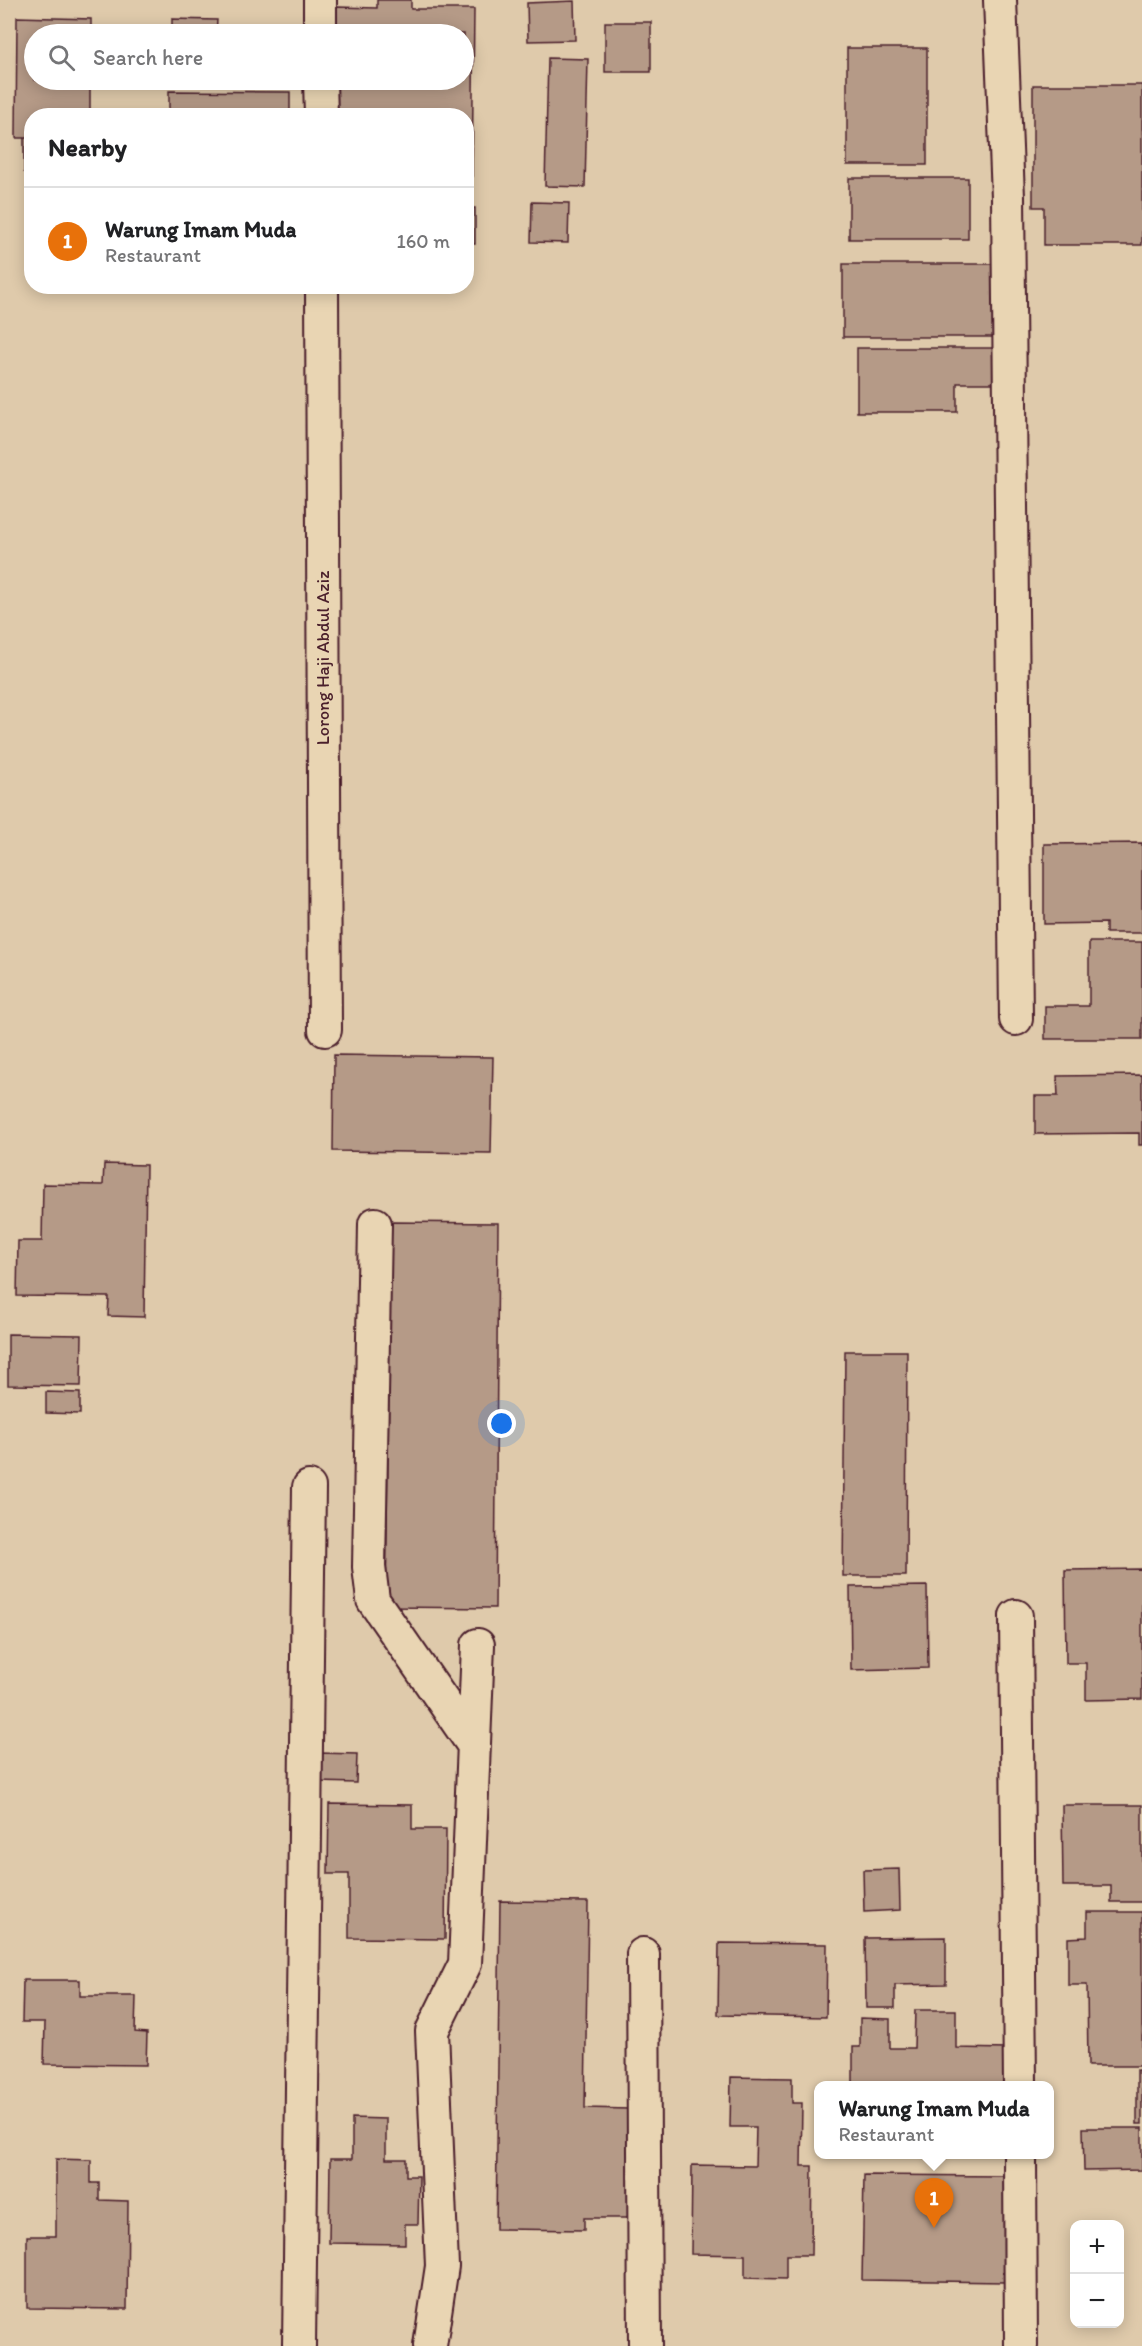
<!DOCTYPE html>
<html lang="en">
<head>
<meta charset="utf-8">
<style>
  body { margin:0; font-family:Itim,sans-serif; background:#f2f2f2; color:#202124 }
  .controls { position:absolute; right:18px; bottom:18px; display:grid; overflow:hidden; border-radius:12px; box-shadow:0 3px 15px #0003 }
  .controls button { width:54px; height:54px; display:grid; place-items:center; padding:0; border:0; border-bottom:2px solid #e0e0e0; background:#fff; color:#202124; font:30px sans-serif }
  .you { position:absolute; left:502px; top:1424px; width:21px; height:21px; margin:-15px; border:4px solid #fff; border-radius:50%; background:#1a73e8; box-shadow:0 0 0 9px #1a73e833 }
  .badge { display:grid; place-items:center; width:39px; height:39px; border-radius:50%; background:#0b8043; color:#fff; font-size:20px; font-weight:700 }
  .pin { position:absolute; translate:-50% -50px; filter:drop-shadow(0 2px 3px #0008) }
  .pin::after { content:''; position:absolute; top:32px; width:21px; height:18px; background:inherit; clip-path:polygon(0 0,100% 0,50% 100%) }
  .popup { position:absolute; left:814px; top:2081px; width:240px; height:78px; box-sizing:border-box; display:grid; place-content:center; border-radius:12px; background:#fff; filter:drop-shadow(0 2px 4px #0005); font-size:20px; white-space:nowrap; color:#757577 }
  .popup b { font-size:22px; color:#202124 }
  .popup::after { content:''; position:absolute; left:50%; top:100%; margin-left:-12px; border:12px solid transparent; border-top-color:#fff }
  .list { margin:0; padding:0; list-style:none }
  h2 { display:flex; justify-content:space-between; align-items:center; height:78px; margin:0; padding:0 24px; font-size:26px }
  h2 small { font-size:20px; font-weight:400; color:#757577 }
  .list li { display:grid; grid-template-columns:39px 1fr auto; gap:18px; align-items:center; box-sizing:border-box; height:108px; padding:0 24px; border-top:2px solid #e0e0e0 }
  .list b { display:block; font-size:22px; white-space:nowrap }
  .list p { margin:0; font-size:20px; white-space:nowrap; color:#757577 }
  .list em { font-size:20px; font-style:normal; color:#757577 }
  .icon { flex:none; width:33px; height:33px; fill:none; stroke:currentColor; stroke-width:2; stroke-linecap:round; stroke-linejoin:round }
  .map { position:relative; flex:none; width:1142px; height:2346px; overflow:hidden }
  .search { position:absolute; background:#fff; box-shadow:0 3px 15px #0003; left:24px; top:24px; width:450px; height:66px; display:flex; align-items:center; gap:15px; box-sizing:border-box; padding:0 21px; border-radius:33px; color:#757577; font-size:22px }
  .panel { position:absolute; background:#fff; box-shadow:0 3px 15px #0003; left:24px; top:108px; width:450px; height:186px; border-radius:24px }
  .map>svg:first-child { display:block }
  .building { fill:#b59a87; stroke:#4a1f2b; stroke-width:1.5 }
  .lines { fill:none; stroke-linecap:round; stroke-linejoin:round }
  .street-casing { stroke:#4a1f2b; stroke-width:36 }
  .street { stroke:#e9d5b3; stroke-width:32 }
  .labels { text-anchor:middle; stroke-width:6; stroke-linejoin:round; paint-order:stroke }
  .street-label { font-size:18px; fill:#4a1f2b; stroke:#e9d5b3 }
</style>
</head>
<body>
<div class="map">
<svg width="1142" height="2346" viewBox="0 0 1142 2346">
  <rect width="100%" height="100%" fill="#dfcaab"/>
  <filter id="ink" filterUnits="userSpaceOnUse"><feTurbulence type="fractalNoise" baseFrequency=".0167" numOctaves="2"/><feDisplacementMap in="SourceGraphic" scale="12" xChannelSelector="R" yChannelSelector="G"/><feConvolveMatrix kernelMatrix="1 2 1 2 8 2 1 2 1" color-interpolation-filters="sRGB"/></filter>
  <g filter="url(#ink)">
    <path class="building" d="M377,0H411V9H474L472,182H466V116H336V80H464V34H337V7L377,8Z
      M574,1L575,40L528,41L527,3Z
      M17,17L91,19V34H34V80H90V116H32V138H16Z
      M172,19L217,20L216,34H172Z
      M605,22H651V72H605Z
      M847,48H927V165H847Z
      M548,58L588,59L585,187L545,186Z
      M1033,85H1142V245H1044V207H1033Z
      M169,91L290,92V116H169Z
      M24,138H32V172H24Z
      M849,178H968V239H849Z
      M532,202L569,203L568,243L531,242Z
      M466,208H475V244H466Z
      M843,264H997V337H843Z
      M384,286H419V291L384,292Z
      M857,348H994V383H957V412H857Z
      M1142,843V933H1106V923L1044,924V844Z
      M1089,942H1142V1039H1045V1006H1089Z
      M334,1055L493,1057L491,1153L333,1151Z
      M1142,1075V1145H1139V1133L1035,1134V1096H1058L1057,1076Z
      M104,1164L146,1165L144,1317L108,1316L109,1297L17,1296L18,1241H42L43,1184L103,1185Z
      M391,1222L498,1223L495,1608L386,1607Z
      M8,1334L82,1335L81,1386L8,1385Z
      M845,1351H907L906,1576H843Z
      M46,1392L80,1393V1414L46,1413Z
      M1142,1569V1699L1086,1700V1663H1066L1065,1570Z
      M927,1586L928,1668L851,1670L850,1587Z
      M319,1753L357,1754L356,1783L319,1782Z
      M329,1804L412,1805V1829H446L445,1939L349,1938V1874H328Z
      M1062,1805H1142V1902H1111V1886H1063Z
      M899,1869L900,1910L864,1912L863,1870Z
      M500,1901L588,1902L585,2108L629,2109V2218H584V2230L496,2229Z
      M1087,1912H1142V2066H1088L1087,1985H1068V1938L1087,1937Z
      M946,1937V1984L895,1985V2008H866L865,1938Z
      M719,1943L827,1944L826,2017L718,2015Z
      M23,1980H80V1996H136L135,2032L147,2033L146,2065L44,2064L45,2022H22Z
      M915,2010H956V2048L1007,2049L1006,2086H853V2047H860V2018L890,2019V2048H914Z
      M1137,2070H1142V2124H1137Z
      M731,2077L792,2078V2103H802L801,2166H812L811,2255H786V2279L745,2278V2255L691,2254L692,2165L755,2166L756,2127H730Z
      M352,2118L386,2119V2159H406V2176H419L418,2224H405V2244L329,2243L330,2159H352Z
      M1083,2128H1142V2170L1084,2171Z
      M56,2159L91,2160V2183H99V2200L128,2201L127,2309L27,2308V2236H56Z
      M864,2175L1006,2176L1005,2282L862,2280Z"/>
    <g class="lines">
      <g class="street-casing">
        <path id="street" d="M320,0V34
          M1000,0L1008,197L1016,1019
          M320,80L321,116
          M322,286L325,1030
          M375,1224L369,1567L373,1600L474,1746
          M1016,1616L1020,2086
          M643,1954L645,2346
          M1020,2154L1021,2346
          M299,2346L309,1487
          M430,2346L442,2266L432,2031L465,1964L478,1645"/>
      </g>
      <use href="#street" class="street"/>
    </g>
  </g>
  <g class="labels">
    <g class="street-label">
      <text transform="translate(323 658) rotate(-90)" y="6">Lorong Haji Abdul Aziz</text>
    </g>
  </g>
</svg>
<div class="controls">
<button>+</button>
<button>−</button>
</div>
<div class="you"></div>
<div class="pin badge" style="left:934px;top:2228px;background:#e8710a">1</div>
<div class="popup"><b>Warung Imam Muda</b>Restaurant</div>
<div class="search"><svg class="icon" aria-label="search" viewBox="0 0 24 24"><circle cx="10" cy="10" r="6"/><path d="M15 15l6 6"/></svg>Search here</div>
<section class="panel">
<h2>Nearby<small></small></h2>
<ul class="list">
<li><span class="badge" style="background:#e8710a">1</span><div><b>Warung Imam Muda</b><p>Restaurant</p></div><em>160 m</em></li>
</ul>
</section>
</div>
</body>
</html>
